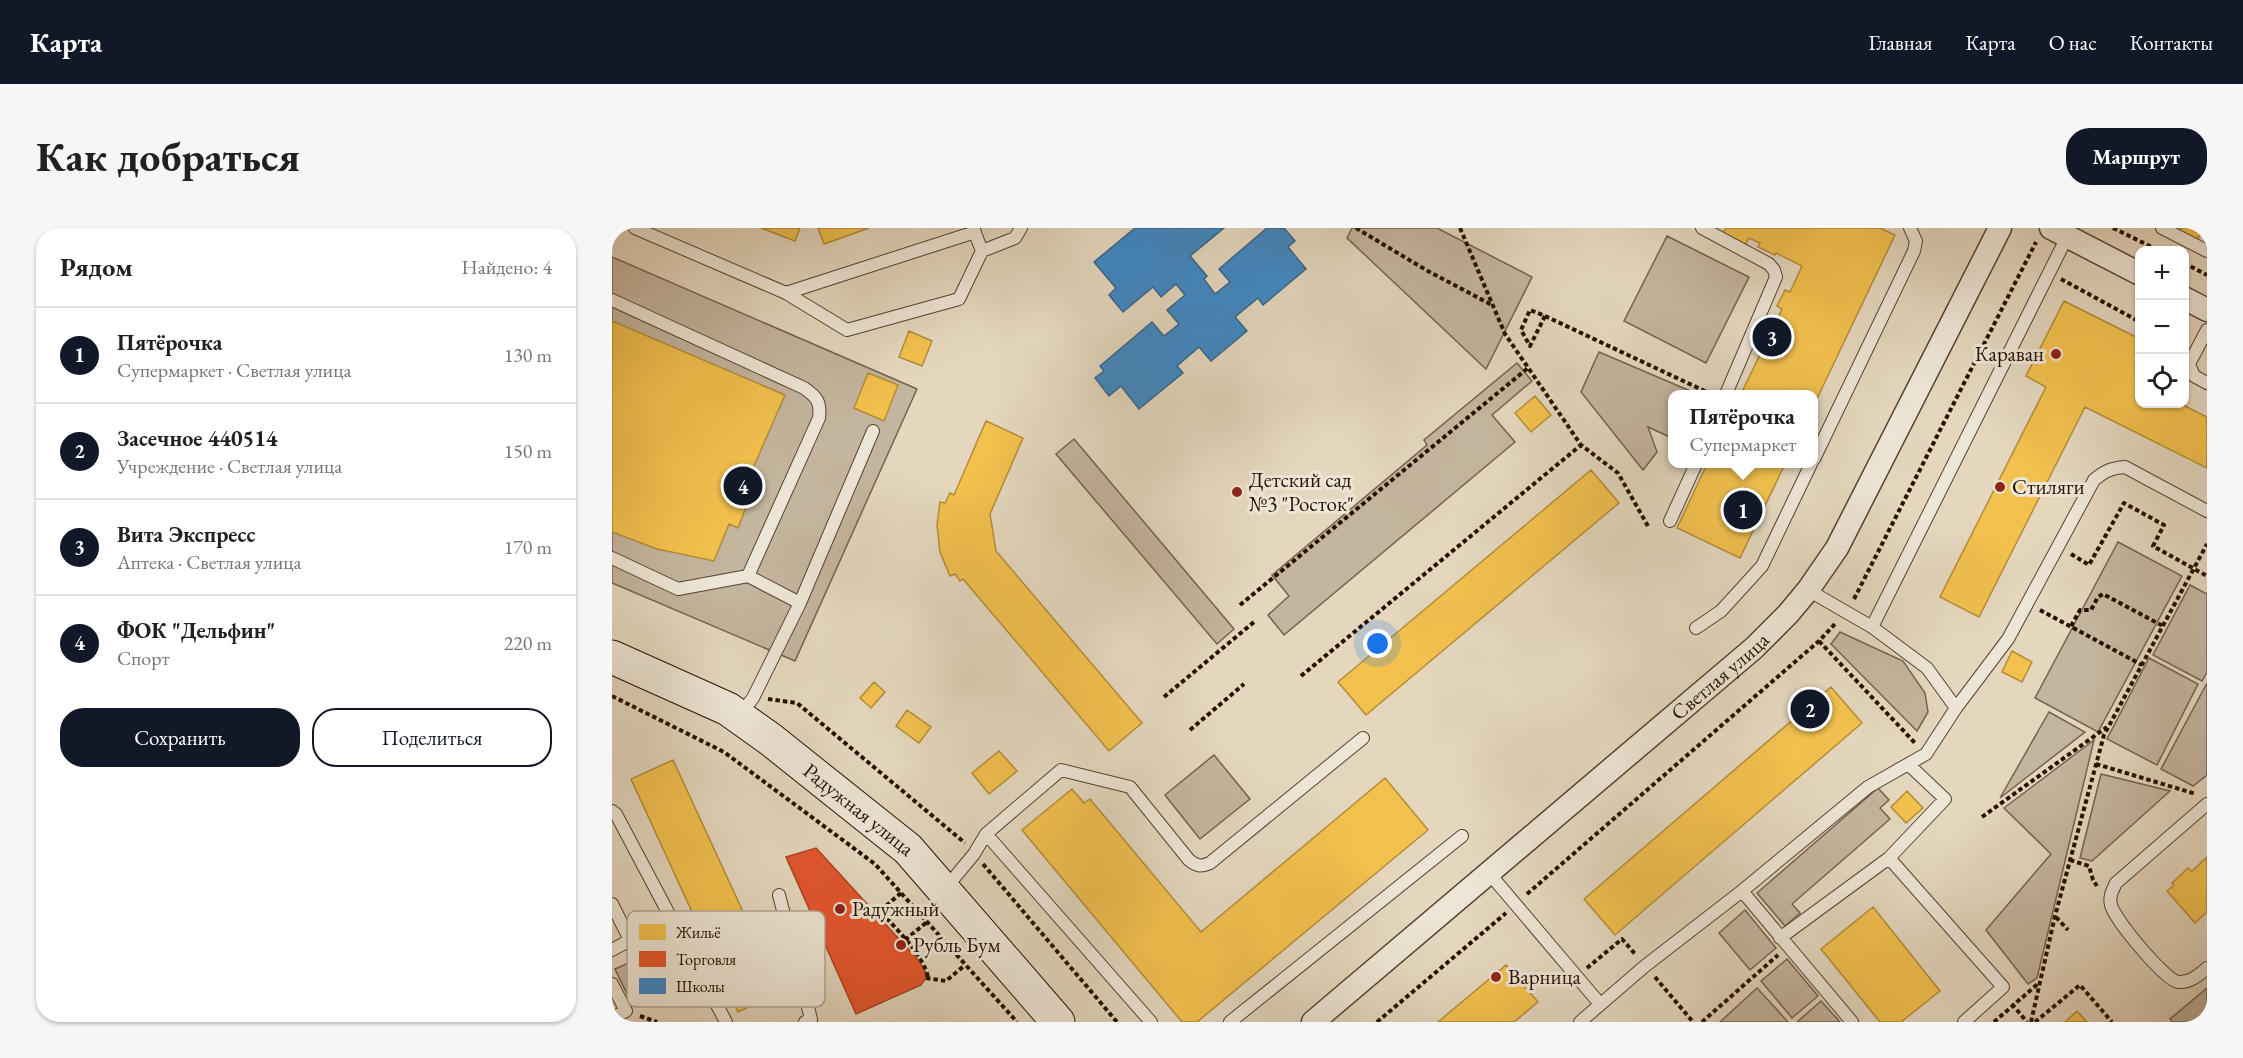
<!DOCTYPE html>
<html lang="ru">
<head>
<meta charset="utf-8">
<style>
  body { margin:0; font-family:"EB Garamond",serif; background:#f6f6f6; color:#202124 }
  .controls { position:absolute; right:18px; top:18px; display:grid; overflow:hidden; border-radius:12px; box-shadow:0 2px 4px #0004 }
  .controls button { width:54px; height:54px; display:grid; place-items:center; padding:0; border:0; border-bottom:2px solid #e0e0e0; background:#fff; color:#202124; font:30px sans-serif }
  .you { position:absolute; left:766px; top:416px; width:21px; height:21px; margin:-15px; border:4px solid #fff; border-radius:50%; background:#1a73e8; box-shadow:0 0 0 9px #1a73e833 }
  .badge { display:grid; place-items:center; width:39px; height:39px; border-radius:50%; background:#111827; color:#fff; font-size:20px; font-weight:700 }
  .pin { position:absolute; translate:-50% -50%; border:3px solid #fff; box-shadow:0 2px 6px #0006 }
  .popup { position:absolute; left:1056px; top:162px; width:150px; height:78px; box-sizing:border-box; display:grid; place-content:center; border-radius:12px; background:#fff; filter:drop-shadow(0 2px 4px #0005); font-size:20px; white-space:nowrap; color:#757577 }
  .popup b { font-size:22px; color:#202124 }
  .popup::after { content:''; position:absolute; left:50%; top:100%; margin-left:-12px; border:12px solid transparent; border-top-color:#fff }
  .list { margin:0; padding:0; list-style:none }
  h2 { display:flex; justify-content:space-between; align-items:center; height:78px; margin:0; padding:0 24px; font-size:26px }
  h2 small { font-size:20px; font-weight:400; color:#757577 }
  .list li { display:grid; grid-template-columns:39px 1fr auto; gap:18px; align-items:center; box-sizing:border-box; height:96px; padding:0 24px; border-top:2px solid #e0e0e0 }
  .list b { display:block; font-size:22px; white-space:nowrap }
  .list p { margin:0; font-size:20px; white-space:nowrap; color:#757577 }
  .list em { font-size:20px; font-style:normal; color:#757577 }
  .actions { display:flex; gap:12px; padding:18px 24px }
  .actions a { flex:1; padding:14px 0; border:2px solid #111827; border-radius:24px; text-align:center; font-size:21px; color:#111827 }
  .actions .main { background:#111827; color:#fff }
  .icon { flex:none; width:33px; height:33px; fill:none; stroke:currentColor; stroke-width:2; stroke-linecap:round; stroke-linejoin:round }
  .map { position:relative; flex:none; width:1595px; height:794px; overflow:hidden; border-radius:24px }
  header { display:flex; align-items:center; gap:36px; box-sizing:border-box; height:84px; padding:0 30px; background:#111827; color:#fff }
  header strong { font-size:28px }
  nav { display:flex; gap:33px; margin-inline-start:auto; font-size:21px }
  .intro { display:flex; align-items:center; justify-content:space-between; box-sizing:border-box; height:144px; padding:0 36px }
  h1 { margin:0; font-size:42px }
  .button { padding:15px 27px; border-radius:24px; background:#111827; color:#fff; font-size:21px; font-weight:700 }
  main { display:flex; gap:36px; padding:0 36px }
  aside { flex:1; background:#fff; border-radius:24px; box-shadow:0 2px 4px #0004 }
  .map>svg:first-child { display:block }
  .green { fill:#c4b59e; stroke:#75624f; stroke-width:1.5 }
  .homes { fill:#f2c14e; stroke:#b58c37; stroke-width:1.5 }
  .shops { fill:#e4572e; stroke:#ab4220; stroke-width:1.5 }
  .schools { fill:#3f88c5; stroke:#38648a; stroke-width:1.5 }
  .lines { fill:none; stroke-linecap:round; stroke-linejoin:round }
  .service-casing { stroke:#564230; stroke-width:14 }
  .minor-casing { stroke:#564230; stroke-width:25 }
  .secondary-casing { stroke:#261000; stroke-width:35 }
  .path { stroke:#261000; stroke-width:4; stroke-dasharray:4.5 3; stroke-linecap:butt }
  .service { stroke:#ede5d5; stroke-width:12 }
  .minor { stroke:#ede5d5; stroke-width:22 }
  .secondary { stroke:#ede5d5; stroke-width:33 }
  .poi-dot { fill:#8f2418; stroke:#ede5d5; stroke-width:2 }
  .labels { text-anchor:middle; stroke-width:6; stroke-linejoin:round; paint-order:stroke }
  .poi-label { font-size:21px; fill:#261000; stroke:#ede5d5; text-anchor:start }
  .street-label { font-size:21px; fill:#261000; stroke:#ede5d5 }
  .key { fill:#ede5d5; stroke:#b1a595; stroke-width:1.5 }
  .key-label { font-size:16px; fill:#261000 }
</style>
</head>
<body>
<header>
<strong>Карта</strong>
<nav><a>Главная</a><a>Карта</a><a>О нас</a><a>Контакты</a></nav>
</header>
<div class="intro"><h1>Как добраться</h1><a class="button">Маршрут</a></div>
<main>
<aside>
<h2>Рядом<small>Найдено: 4</small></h2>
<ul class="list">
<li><span class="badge">1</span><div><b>Пятёрочка</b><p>Супермаркет · Светлая улица</p></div><em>130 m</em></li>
<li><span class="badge">2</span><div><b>Засечное 440514</b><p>Учреждение · Светлая улица</p></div><em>150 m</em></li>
<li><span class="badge">3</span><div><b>Вита Экспресс</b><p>Аптека · Светлая улица</p></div><em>170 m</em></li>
<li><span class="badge">4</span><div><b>ФОК &quot;Дельфин&quot;</b><p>Спорт</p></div><em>220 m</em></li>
</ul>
<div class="actions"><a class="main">Сохранить</a><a>Поделиться</a></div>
</aside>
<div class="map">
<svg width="1595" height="794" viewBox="0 0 1595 794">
  <rect width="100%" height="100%" fill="#e4d7be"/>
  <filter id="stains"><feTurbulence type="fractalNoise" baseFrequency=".00333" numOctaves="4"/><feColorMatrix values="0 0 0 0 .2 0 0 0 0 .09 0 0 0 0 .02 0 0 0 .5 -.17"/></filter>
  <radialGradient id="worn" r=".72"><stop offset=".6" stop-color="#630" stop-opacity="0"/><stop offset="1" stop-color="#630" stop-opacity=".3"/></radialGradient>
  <path class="green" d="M740,0H825L920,49L874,141L735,10Z
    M1055,8L1137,49L1094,135L1012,93Z
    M0,29L305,161L183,433L0,355Z
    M987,124L1083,165L1060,166V210L1036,199L1045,224L1031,242L969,164Z
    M905,135L920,153L880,187L903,214L672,407L656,387L677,368L660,347L815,217L812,212Z
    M462,211L622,401L605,416L444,226Z
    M1506,314L1570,348L1486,504L1423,470Z
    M1578,357L1595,366V444L1590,453L1541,427Z
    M1228,404L1291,433L1313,465L1316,484L1305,503L1219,416Z
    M1537,430L1586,456L1545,537L1495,511Z
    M1595,455V547L1581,558L1549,541Z
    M1437,484L1473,504L1388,570Z
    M1482,512L1425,750L1416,756L1374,702L1439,626L1392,580Z
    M602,527L638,571L588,611L553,567Z
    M1489,546L1558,563L1480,633L1468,630Z
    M1266,560L1277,572L1268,580L1278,591L1180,676L1188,685L1173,698L1145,665Z
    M1133,682L1164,720L1138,742L1107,705Z
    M36,726L50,758L18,772L3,741Z
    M1175,731L1206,768L1180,790L1149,753Z
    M1145,760L1176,794H1108Z
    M1595,760V794H1560L1558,791Z
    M1209,773L1228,794H1185Z"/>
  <path class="homes" d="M149,0H188L183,13Z
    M206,0H257L212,16Z
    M1114,0H1268L1283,7L1202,177V166H1129L1170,81L1165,78L1173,62L1178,64L1190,38L1164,25L1163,27L1146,19L1148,15L1137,10L1133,17L1111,6Z
    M1558,0H1595L1582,14Z
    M1452,73L1528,111V176H1569L1595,189V240L1473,179L1367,389L1328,369L1434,159L1414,148Z
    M0,93L173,167L128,270L136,274L126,300L117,296L102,333L45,321L0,304Z
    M297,103L320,113L310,138L287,129Z
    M256,145L286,157L272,193L242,180Z
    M923,168L939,187L919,204L903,185Z
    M374,193L411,210L378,286L384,323L530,495L497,523L351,351L348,353L343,346L338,348L328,324L325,297L328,274L333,275L338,265L342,267Z
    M1095,236H1173L1128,330L1065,300Z
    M979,242L1007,275L754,487L726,454Z
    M1400,423L1420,434L1410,454L1390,444Z
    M262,454L273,464L259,480L248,470Z
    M1219,459L1250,495L1003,707L972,671Z
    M295,482L319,499L307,515L284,498Z
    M387,523L405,543L377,566L360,545Z
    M61,532L168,764L126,784L19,551Z
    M773,550L816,602L585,794H570L410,602L460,561L472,575L478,571L589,704Z
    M1295,563L1311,580L1294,595L1279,579Z
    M1595,629V684L1583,695L1555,663L1562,657L1560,655L1576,640L1580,643Z
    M1261,679L1328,763L1289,794H1268L1209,721Z
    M894,737L926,774L902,794H826Z
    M1465,783L1475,794H1453Z"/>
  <path class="shops" d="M204,620L307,733L313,743L314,750L309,757L244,786L174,629Z"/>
  <path class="schools" d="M523,0H612L578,28L595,48L592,51L603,66L618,54L607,41L655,0H672L683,13L676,19L694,41L651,77L646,70L623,89L635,103L599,133L587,119L565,138L571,145L527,181L509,158L497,168L483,150L492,143L488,138L540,94L552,108L567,96L555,82L573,67L564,56L549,69L541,59L511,84L497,67L504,60L482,34Z"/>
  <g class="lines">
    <g class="service-casing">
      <path id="service" d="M23,0L174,65L235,102L347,71L370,23
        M361,0L370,23L403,10L409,0
        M1090,0L1157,36L1162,42L1164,49L1114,166
        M1550,0L1595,23
        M174,65L363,4
        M0,72L192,160C205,169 209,174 207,190L136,348
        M1595,102L1577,136L1582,148L1595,155
        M1202,231L1302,23L1304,13L1298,0
        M1058,293L1084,236
        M0,330L66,361L136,348L188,375
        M1196,362L1260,399L1315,440L1344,480
        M1260,399L1455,9
        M1084,400L1109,383L1150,338L1199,236
        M127,488L141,470L188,375L261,203
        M1595,576L1504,655C1500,663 1497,669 1499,677C1503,692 1552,751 1566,754C1578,755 1587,747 1595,740
        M0,583L4,586L114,794
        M374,606L539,794
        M1277,630L1333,571L1296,536
        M877,645L988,776
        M333,661L362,626L374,606L449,542L518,559L577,632C584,638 589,639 598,635L751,510
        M1130,663L1240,794
        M167,667L199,791L193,794
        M0,676L18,712L0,722
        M1168,710L1277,630L1391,759L1352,794
        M0,756L14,783L0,790
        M618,794L850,608
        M968,794L1033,738L1130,663L1256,559L1314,526L1344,480L1396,411L1482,252C1492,243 1500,240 1513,239L1595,283"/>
    </g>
    <g class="minor-casing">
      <g id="minor">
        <path d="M1439,0L1528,46"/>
        <path d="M1572,70L1595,82"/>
        <path id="s1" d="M701,794L1142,420L1176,386L1196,362L1225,320L1388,0"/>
      </g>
    </g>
    <g class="secondary-casing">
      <g id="secondary">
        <path id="s2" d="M0,429L116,481L158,511L296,621L446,794"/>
      </g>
    </g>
    <path class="path" d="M744,0L814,42L880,77
      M848,0L893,106L969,217L1006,245L1037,300
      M1501,0L1546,22
      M1572,35L1595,47
      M1449,51L1528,94
      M933,88L918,118L909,102L918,82L933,88L1099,166
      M1459,326L1477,337L1512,275L1552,297L1541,318L1595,348
      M1242,371L1424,14
      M628,377L916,140
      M1428,382L1530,437
      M1459,398L1468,382H1479L1486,369L1491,366L1551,398
      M1207,413L1303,515
      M689,448L969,217
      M0,468L112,524L263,636L405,794
      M552,469L642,394
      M156,471L185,475L353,615
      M578,502L632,456
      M1484,536L1584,566
      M1370,589L1495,499
      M1458,632L1477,638L1481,652L1485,658
      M371,636L505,794
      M289,665L268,683C283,700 313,728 316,750
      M915,666L1207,413L1223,396
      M1444,689L1456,702
      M293,712L315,694
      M975,740L1010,711L1024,727
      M1043,749L1081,794
      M314,750L334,753L353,737
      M1400,776L1415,794
      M28,788L45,794
      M765,794L894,685
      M1090,794L1166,727
      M1382,794L1428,754
      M1419,794L1443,688L1492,507L1595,316
      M1423,794L1468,757L1500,794"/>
    <use href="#service" class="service"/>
    <use href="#minor" class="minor"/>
    <use href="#secondary" class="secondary"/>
  </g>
  <g class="poi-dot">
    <circle cx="1444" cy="126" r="6"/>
    <circle cx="1388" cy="259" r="6"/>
    <circle cx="625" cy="264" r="6"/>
    <circle cx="228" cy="681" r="6"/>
    <circle cx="289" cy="717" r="6"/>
    <circle cx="884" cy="749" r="6"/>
  </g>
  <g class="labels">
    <g class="poi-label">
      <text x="1432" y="133" text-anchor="end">Караван</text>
      <text x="637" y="259">Детский сад<tspan x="637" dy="24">№3 "Росток"</tspan></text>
      <text x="1400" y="266">Стиляги</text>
      <text x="240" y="688">Радужный</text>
      <text x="301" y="724">Рубль Бум</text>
      <text x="896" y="756">Варница</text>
    </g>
    <g class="street-label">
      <text dy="7" stroke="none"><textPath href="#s1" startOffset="534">Светлая улица</textPath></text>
      <text dy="7" stroke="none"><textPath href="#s2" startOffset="292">Радужная улица</textPath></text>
    </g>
  </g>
  <rect x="15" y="683" width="198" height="96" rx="9" class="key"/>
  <rect x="27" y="696" width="27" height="16" fill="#f2c14e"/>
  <rect x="27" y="723" width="27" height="16" fill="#e4572e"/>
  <rect x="27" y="750" width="27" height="16" fill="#3f88c5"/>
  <g class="key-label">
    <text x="64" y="710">Жильё</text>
    <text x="64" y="737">Торговля</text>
    <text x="64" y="764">Школы</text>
  </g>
  <rect width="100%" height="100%" filter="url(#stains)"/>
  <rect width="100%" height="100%" fill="url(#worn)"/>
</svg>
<div class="controls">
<button>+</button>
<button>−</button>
<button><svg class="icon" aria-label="locate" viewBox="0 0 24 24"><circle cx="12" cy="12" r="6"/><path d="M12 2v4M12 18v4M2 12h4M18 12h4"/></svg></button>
</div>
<div class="you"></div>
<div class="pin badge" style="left:1131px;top:282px">1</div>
<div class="popup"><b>Пятёрочка</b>Супермаркет</div>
<div class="pin badge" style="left:1198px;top:481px">2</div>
<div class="pin badge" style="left:1160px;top:109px">3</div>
<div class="pin badge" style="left:131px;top:258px">4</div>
</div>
</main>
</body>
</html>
